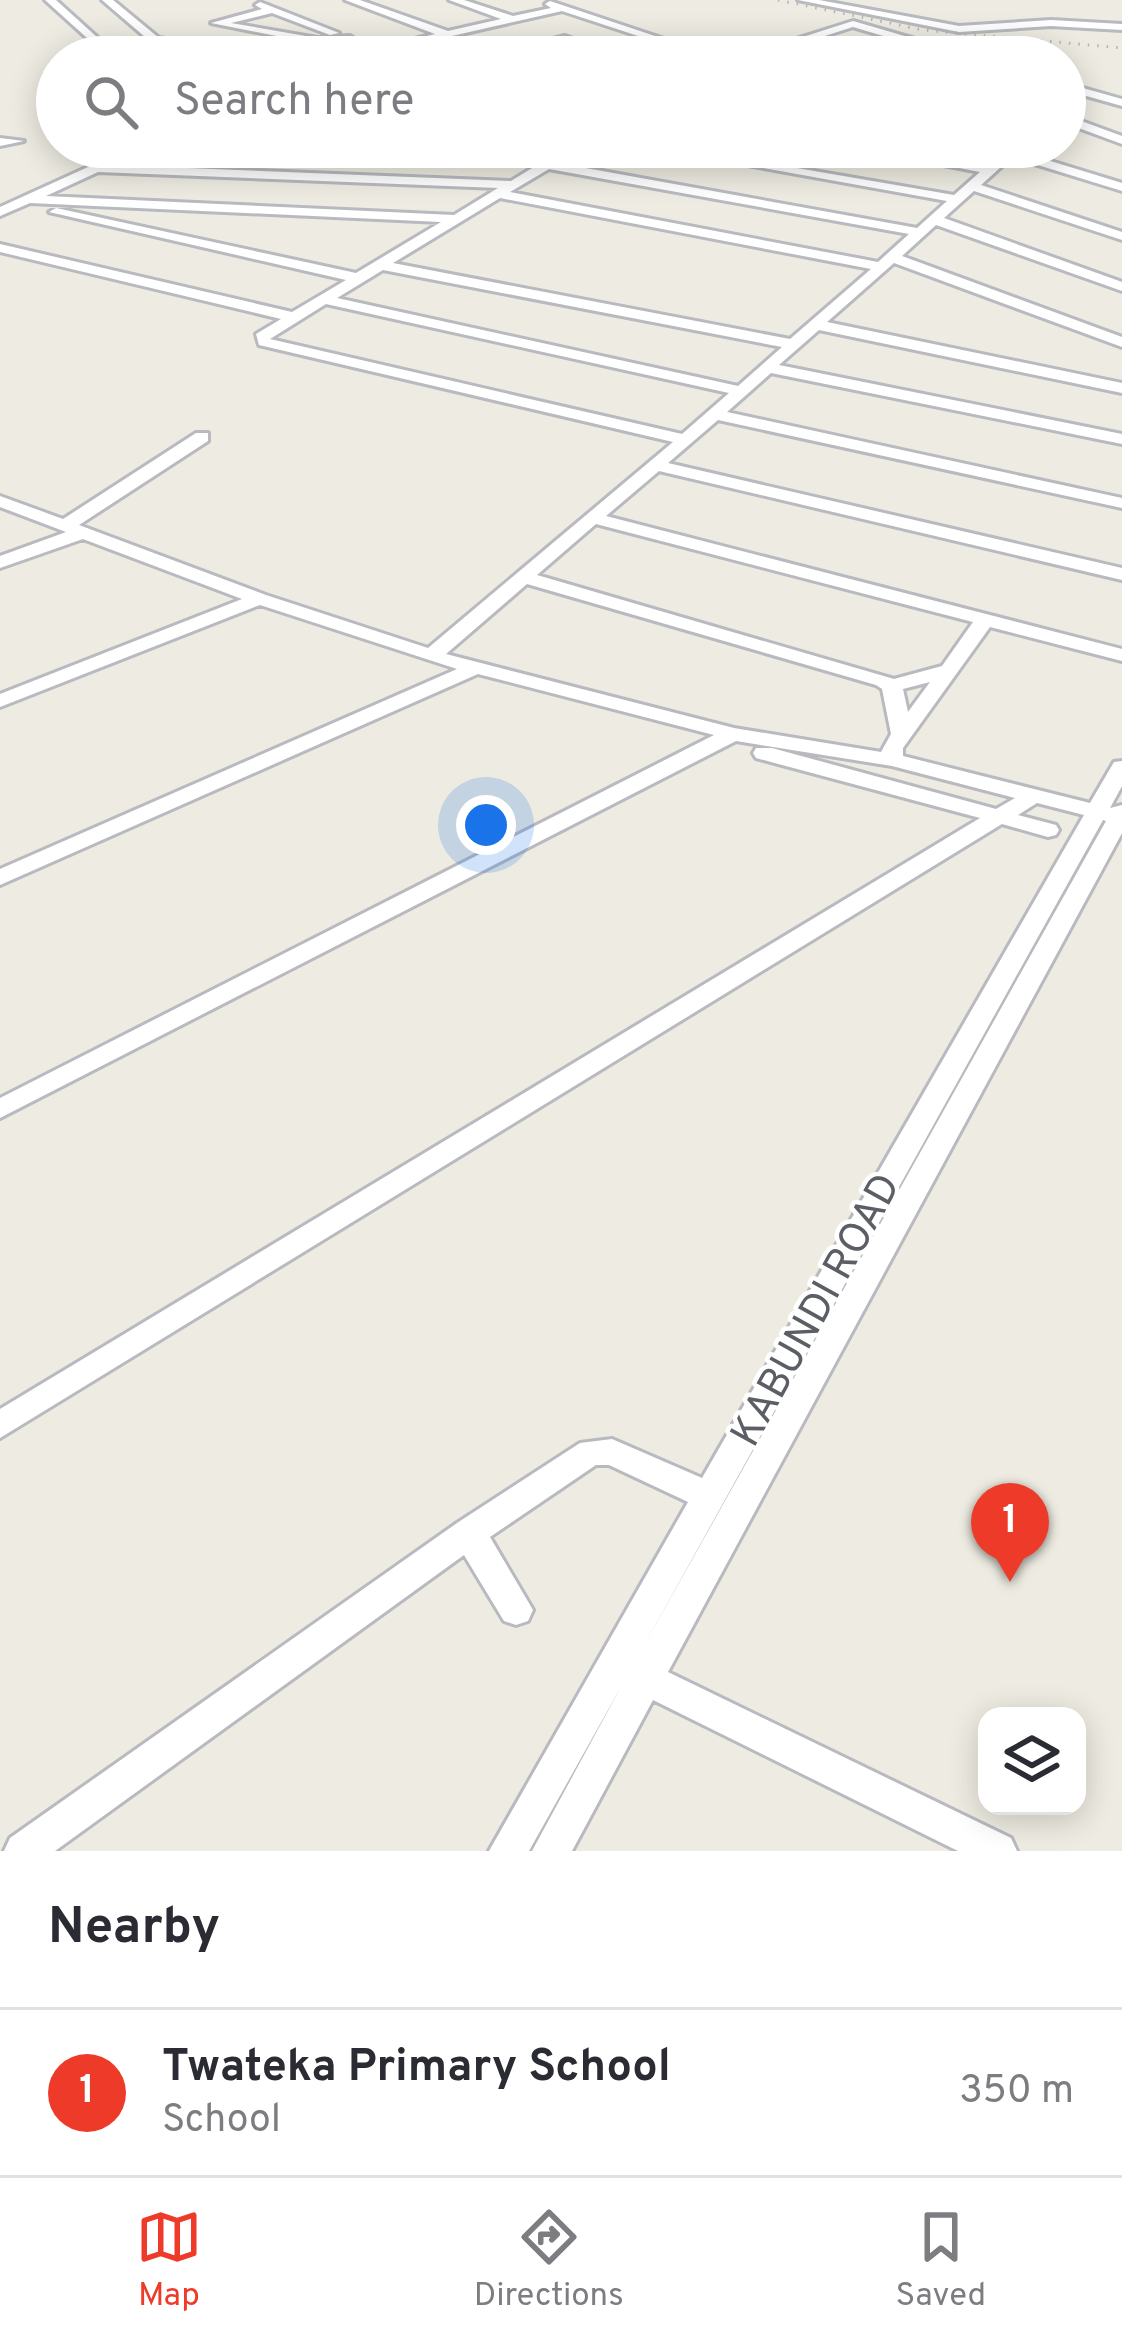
<!DOCTYPE html>
<html lang="en">
<head>
<meta charset="utf-8">
<style>
  body { margin:0; font-family:Overpass,sans-serif; background:#f2f2f3; color:#2b2b33 }
  .controls { position:absolute; right:36px; bottom:36px; display:grid; overflow:hidden; border-radius:24px; box-shadow:0 6px 30px #0003 }
  .controls button { width:108px; height:108px; display:grid; place-items:center; padding:0; border:0; border-bottom:3px solid #e1e1e2; background:#fff; color:#2b2b33; font:60px sans-serif }
  .you { position:absolute; left:486px; top:825px; width:42px; height:42px; margin:-30px; border:9px solid #fff; border-radius:50%; background:#1a73e8; box-shadow:0 0 0 18px #1a73e833 }
  .badge { display:grid; place-items:center; width:78px; height:78px; border-radius:50%; background:#ee3a28; color:#fff; font-size:39px; font-weight:700 }
  .pin { position:absolute; translate:-50% -99px; filter:drop-shadow(0 3px 6px #0008) }
  .pin::after { content:''; position:absolute; top:63px; width:42px; height:36px; background:inherit; clip-path:polygon(0 0,100% 0,50% 100%) }
  .list { margin:0; padding:0; list-style:none }
  h2 { display:flex; justify-content:space-between; align-items:center; height:156px; margin:0; padding:0 48px; font-size:51px }
  h2 small { font-size:39px; font-weight:400; color:#7c7c81 }
  .list li { display:grid; grid-template-columns:78px 1fr auto; gap:36px; align-items:center; box-sizing:border-box; height:168px; padding:0 48px; border-top:3px solid #e1e1e2 }
  .list b { display:block; font-size:45px; white-space:nowrap }
  .list p { margin:0; font-size:39px; white-space:nowrap; color:#7c7c81 }
  .list em { font-size:39px; font-style:normal; color:#7c7c81 }
  .icon { flex:none; width:66px; height:66px; fill:none; stroke:currentColor; stroke-width:2; stroke-linecap:round; stroke-linejoin:round }
  .map { position:relative; flex:none; width:1122px; height:1851px; overflow:hidden }
  .search { position:absolute; background:#fff; box-shadow:0 6px 30px #0003; left:36px; right:36px; top:36px; height:132px; display:flex; align-items:center; gap:30px; box-sizing:border-box; padding:0 42px; border-radius:66px; color:#7c7c81; font-size:45px }
  .sheet { height:324px; background:#fff }
  nav { display:flex; justify-content:space-around; align-items:center; box-sizing:border-box; height:168px; border-top:3px solid #e1e1e2; background:#fff; font-size:33px; color:#7c7c81 }
  nav a { display:grid; justify-items:center; gap:6px }
  nav .on { color:#ee3a28 }
  .map>svg:first-child { display:block }
  .lines { fill:none; stroke-linecap:round; stroke-linejoin:round }
  .minor-casing { stroke:#b8babf; stroke-width:6 }
  .minor { fill:#fff; fill-rule:evenodd }
  .rail { stroke:#b4b5b5; stroke-width:3; stroke-dasharray:1.5 8; stroke-linecap:butt }
  .labels { text-anchor:middle; stroke-width:9; stroke-linejoin:round; paint-order:stroke }
  .near-street-label { font-size:42px; fill:#5b5e64; stroke:#fff }
</style>
</head>
<body>
<div class="map">
<svg width="1122" height="1851" viewBox="0 0 1122 1851">
  <rect width="100%" height="100%" fill="#eeece2"/>
  <g class="lines">
    <g class="minor-casing">
      <path id="minor" d="M45,0H56L119,57H108Z
        M102,0H113L159,38L285,57H255L152,43Z
        M345,0H360L448,31L501,19L449,0H464L513,16L551,8L545,4L550,1L718,57H702L562,11L360,57H341L435,34Z
        M798,0H819L959,26L1051,20L1122,24V30L1051,26L959,32Z
        M260,2L339,33L330,35L272,13L231,23L317,38L350,36L355,39L317,44L211,23L262,9L255,5Z
        M853,21L970,55L971,57H954L853,27L812,40L857,57C837,57 818,43 799,44C778,45 761,57 740,57Z
        M565,36L627,57C605,57 584,42 562,43C534,43 507,57 478,57Z
        M1065,83L1122,99V106L1065,90Z
        M1065,115L1122,136V144L1065,123Z
        M0,138L24,141L0,146Z
        M132,147H148L113,165L511,181L550,157L395,151L389,147L562,150L582,147L558,163L917,228L947,201L647,147H674L954,195L980,172L850,147H877L987,166L1001,154L994,152L993,147H1022L1018,151L1122,183V191L1012,157L981,185L1122,232V240L974,191L944,218L1122,282V291L936,225L902,256L1122,337V347L894,263L827,322L1122,383V393L819,330L779,365L1122,434V444L771,373L727,412L1122,498V508L718,420L668,463L1122,568V580L659,471L606,516L1122,649V661L990,627L903,748V756L1090,803L1114,762L1122,761V786L1110,808L1122,805V833L668,1672L1011,1838L1017,1851H958L653,1700L572,1851H532L622,1685L529,1851H489L688,1502L609,1465H596L490,1537L533,1610L528,1621L516,1625L504,1621L464,1555L55,1851H4L10,1838L457,1523L580,1443L612,1439L702,1478L1084,815L1037,803L1018,815L1056,825L1059,830L1056,835L1048,837L1002,824L0,1438V1409L980,818L756,758L753,753L756,748H772L996,809L1015,798L892,766L736,741L0,1118V1098L714,735L478,674L0,885V869L457,669L260,605L0,707V694L242,599L83,539L0,568V556L66,532L0,507V496L63,519L196,433H208V441L79,525L266,595L428,648L673,442L259,345L256,334L281,319L0,252V244L292,312L346,280L49,212L56,208L356,273L441,222L30,203L0,216V207ZM549,169L909,234L878,262L510,192ZM98,172L498,188L454,215L46,196ZM500,198L871,269L790,339L393,263ZM383,270L782,347L738,386L337,298ZM326,304L729,393L682,434L270,339ZM596,524L973,622L942,666L894,679L537,575ZM527,584L876,685L882,689L891,734L881,752L734,728L446,654ZM930,682L908,712L903,689ZM1103,820L1106,821L637,1658Z"/>
    </g>
    <use href="#minor" class="minor"/>
    <path class="rail" d="M778,0L923,30L1122,48"/>
  </g>
  <g class="labels">
    <g class="near-street-label">
      <text transform="translate(814 1309) rotate(-61)" y="15">KABUNDI ROAD</text>
    </g>
  </g>
</svg>
<div class="controls">
<button><svg class="icon" aria-label="layers" viewBox="0 0 24 24"><path d="M12 4l9 5-9 5-9-5zM3 14l9 5 9-5"/></svg></button>
</div>
<div class="you"></div>
<div class="pin badge" style="left:1010px;top:1582px">1</div>
<div class="search"><svg class="icon" aria-label="search" viewBox="0 0 24 24"><circle cx="10" cy="10" r="6"/><path d="M15 15l6 6"/></svg>Search here</div>
</div>
<section class="sheet">
<h2>Nearby<small></small></h2>
<ul class="list">
<li><span class="badge">1</span><div><b>Twateka Primary School</b><p>School</p></div><em>350 m</em></li>
</ul>
</section>
<nav>
<a class="on"><svg class="icon" aria-label="map" viewBox="0 0 24 24"><path d="M3 6l6-2 6 2 6-2v14l-6 2-6-2-6 2zM9 4v14M15 6v14"/></svg>Map</a>
<a><svg class="icon" aria-label="directions" viewBox="0 0 24 24"><path d="M12 3l9 9-9 9-9-9zM9 14v-3h6M13 9l2 2-2 2"/></svg>Directions</a>
<a><svg class="icon" aria-label="saved" viewBox="0 0 24 24"><path d="M7 4h10v16l-5-4-5 4z"/></svg>Saved</a>
</nav>
</body>
</html>
